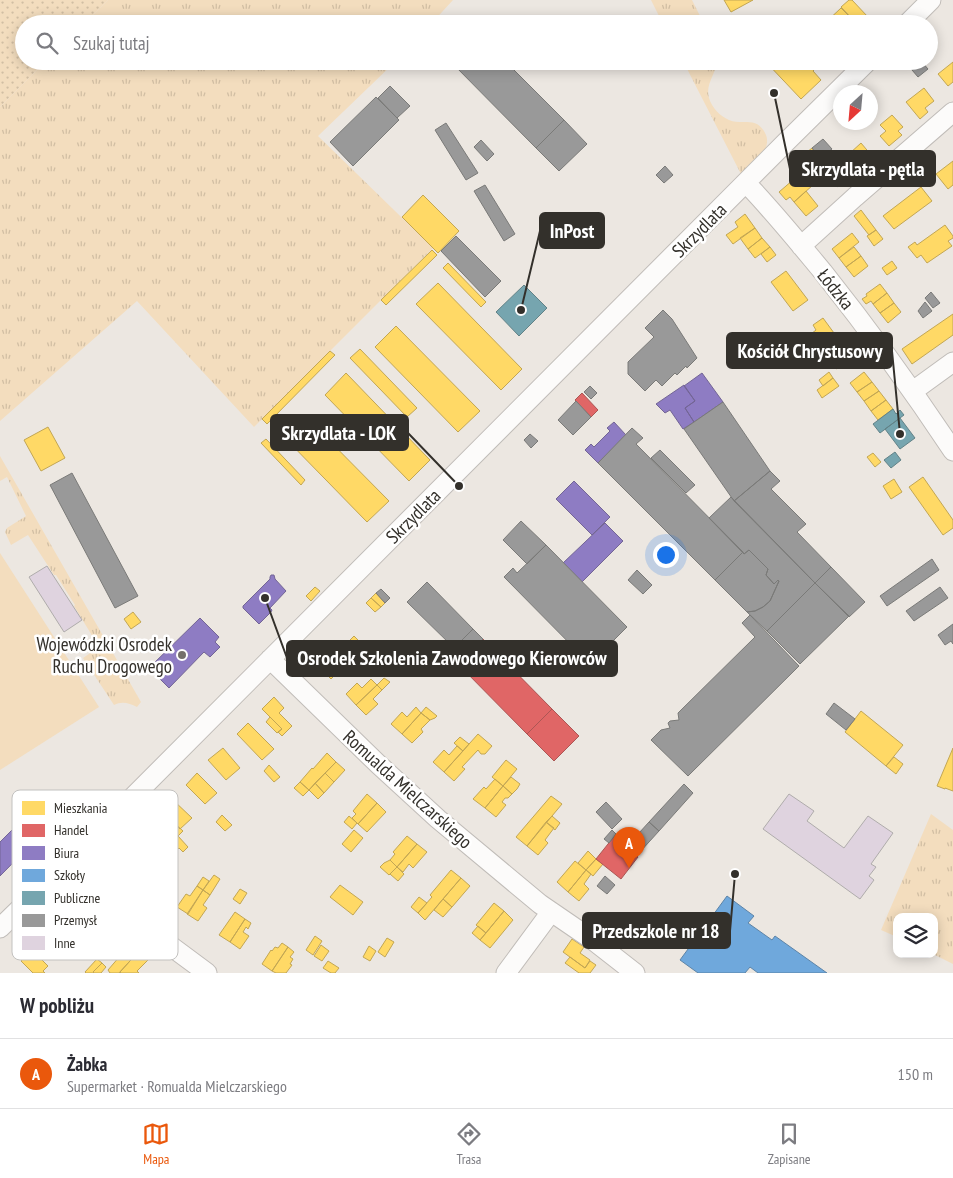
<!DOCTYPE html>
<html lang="pl">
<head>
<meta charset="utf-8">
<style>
  body { margin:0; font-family:"PT Sans Narrow",sans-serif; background:#f7f7f7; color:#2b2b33 }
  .controls { position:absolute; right:15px; bottom:15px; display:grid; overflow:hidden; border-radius:10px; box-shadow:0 2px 12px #0003 }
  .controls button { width:45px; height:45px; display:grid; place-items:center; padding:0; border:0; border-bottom:1px solid #e1e1e2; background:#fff; color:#2b2b33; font:25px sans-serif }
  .compass { position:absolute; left:833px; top:85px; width:45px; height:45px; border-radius:50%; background:#fff; box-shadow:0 2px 12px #0003; rotate:206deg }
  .you { position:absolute; left:665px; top:554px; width:18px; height:18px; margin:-12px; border:4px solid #fff; border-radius:50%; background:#1a73e8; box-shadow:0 0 0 8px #1a73e833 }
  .badge { display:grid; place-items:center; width:32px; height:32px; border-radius:50%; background:#ea580c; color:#fff; font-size:16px; font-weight:700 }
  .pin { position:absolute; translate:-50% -41px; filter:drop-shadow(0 1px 2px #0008) }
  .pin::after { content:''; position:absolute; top:26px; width:18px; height:15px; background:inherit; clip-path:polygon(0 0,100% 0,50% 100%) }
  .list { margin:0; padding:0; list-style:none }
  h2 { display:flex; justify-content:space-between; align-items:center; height:65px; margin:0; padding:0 20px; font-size:21px }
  h2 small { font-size:16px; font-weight:400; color:#7c7c81 }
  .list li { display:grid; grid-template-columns:32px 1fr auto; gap:15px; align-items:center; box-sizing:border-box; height:70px; padding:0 20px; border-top:1px solid #e1e1e2 }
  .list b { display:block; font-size:19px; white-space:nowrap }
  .list p { margin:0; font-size:16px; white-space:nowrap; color:#7c7c81 }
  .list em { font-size:16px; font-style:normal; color:#7c7c81 }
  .icon { flex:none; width:28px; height:28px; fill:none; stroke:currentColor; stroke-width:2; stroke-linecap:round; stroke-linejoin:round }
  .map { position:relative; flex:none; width:953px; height:973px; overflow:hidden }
  .search { position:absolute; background:#fff; box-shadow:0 2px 12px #0003; left:15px; right:15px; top:15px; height:55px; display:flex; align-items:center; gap:12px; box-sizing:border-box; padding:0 18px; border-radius:28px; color:#7c7c81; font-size:19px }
  .sheet { height:135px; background:#fff }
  nav { display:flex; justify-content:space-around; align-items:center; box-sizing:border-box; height:70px; border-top:1px solid #e1e1e2; background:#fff; font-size:14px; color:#7c7c81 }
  nav a { display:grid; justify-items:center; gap:2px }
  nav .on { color:#ea580c }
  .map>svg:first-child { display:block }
  .grass { fill:url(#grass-tufts) }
  .park { fill:url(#park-dots) }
  .pitch { fill:#f3ddbe }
  .homes { fill:#ffd966; stroke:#c2a654 }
  .shops { fill:#e06666; stroke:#ac5654 }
  .offices { fill:#8e7cc3; stroke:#736595 }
  .schools { fill:#6fa8dc; stroke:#5d84a7 }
  .public { fill:#76a5af; stroke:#628287 }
  .industry { fill:#999; stroke:#7a7a78 }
  .building { fill:#dfd3df; stroke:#afacab }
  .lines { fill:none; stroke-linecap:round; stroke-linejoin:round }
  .minor-casing { stroke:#c0bcb8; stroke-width:21 }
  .minor { stroke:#fcfbfa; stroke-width:19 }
  .poi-dot { fill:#74706b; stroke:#fff; stroke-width:2 }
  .labels { text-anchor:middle; stroke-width:5; stroke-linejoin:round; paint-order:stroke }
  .street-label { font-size:19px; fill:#33302b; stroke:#fff }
  .poi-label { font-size:19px; fill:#33302b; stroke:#fff; text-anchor:end }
  .key { fill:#fff; stroke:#c2c1bf; stroke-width:1 }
  .key-label { font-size:14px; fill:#33302b }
  .leader { fill:none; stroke:#33302b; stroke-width:2 }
  .callout-dot { fill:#33302b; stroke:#fff; stroke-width:2 }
  .callout { fill:#33302b; stroke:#33302b; stroke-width:2 }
  .callout-label { font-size:20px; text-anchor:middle; font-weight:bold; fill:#fff }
</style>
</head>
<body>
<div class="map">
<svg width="953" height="973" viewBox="0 0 953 973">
  <defs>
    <pattern id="grass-tufts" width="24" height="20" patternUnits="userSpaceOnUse" patternTransform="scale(1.25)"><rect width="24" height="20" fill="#f3ddbe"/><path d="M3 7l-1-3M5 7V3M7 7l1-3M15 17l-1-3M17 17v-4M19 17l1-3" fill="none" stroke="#d1bea3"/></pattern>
    <pattern id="park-dots" width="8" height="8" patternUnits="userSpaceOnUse" patternTransform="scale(1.25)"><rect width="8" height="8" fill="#f3ddbe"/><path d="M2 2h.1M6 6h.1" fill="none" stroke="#d1bea3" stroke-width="1.8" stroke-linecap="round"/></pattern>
  </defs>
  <rect width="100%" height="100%" fill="#ece7e1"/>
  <path class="grass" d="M108,0H453L431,24H84Z
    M651,0H692L704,24H663Z
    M46,61H396L318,136L433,248L254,427L137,301L0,421V107Z
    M683,61H717C716,74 705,84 709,98C712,108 720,116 729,120C743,126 757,115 766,135C768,140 767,145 765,150C760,159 749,168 742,176Z
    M0,456L141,702L137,707C129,703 122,701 114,705L83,658L99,647L74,606L75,605L56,575H54L28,535L11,545L5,532L7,528L26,516L7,477L0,481Z
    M931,814L953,830V964L933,954H934V917H897V937L881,930Z"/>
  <path class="park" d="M0,0H108L84,24H24V61H46L0,107Z"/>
  <path class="pitch" d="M0,553L99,707L0,770Z"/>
  <path class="homes" d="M724,0H753L731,12Z
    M849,0H852L868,17L861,24H857L841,7Z
    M841,8L857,24H824Z
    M765,61H823L813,71L821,80L801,99Z
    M953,62V82L948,86L938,74Z
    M924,88L934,101L925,108L928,112L920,119L906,102Z
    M892,115L903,127L898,131L902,135L889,146L880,136L886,131L880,125Z
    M861,143L872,156L860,166L849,154Z
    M812,148L818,156L808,165L801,157Z
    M953,161V185L948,189L936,174Z
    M804,174L813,185L794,202L790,197L786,200L779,192L793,180L795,182Z
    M921,187L932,201L894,229L883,216Z
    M806,191L818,206L806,216L794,202Z
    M423,195L459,231L438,253L402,217Z
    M861,210L876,230L869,235L854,216Z
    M745,214L755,228L733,244L726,235L738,227L735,222Z
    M945,225L953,236V238L948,241L952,246L927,263L921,255L917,258L908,247L915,242L917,245Z
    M755,228L762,238L748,249L740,238Z
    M876,230L883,239L874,246L867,236Z
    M852,233L859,242L839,258L832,249Z
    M762,238L770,247L755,258L748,249Z
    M770,247L776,255L767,262L761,254Z
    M854,247L861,256L846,267L839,258Z
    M432,250L437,255L386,305L381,300Z
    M861,256L868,266L854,277L846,267Z
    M892,261L897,268L887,275L882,268Z
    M448,263L486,302L481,307L443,268Z
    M786,271L808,300L793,311L771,282Z
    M438,283L522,369L501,390L416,304Z
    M880,284L887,293L873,304L871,301L866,304L862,299L867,296L866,294Z
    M887,293L894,303L880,313L873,304Z
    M894,303L901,312L888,323L880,313Z
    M953,314V335L912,364L902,349Z
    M823,318L834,333L818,344L811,334L816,330L813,325Z
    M396,326L480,411L458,432L375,347Z
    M834,333L837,337L841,335L844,339L825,353L818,344Z
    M840,342L845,348L848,345L852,350L849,352L853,357L836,369L825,353Z
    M360,349L417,408L407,417L350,358Z
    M330,351L335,355L267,424L262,419Z
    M829,372L833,378L823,386L819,380Z
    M864,372L872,382L857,392L850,383Z
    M346,373L430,460L409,481L325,395Z
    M833,378L839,386L822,398L817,390Z
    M872,382L879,391L864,401L857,392Z
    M879,391L886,400L871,411L864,401Z
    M886,400L893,409L878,420L871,411Z
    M304,415L389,501L367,522L283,436Z
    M48,427L65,458L41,471L24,440Z
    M266,439L305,480L301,485L261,443Z
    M873,453L881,462L875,467L867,457Z
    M923,477L953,520V528L943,535L909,487Z
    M894,479L902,492L891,499L883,486Z
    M315,587L320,591L311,601L306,596Z
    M376,593L385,603L381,607L371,598Z
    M371,598L381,607L375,612L366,603Z
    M133,612L141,622L131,629L124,619Z
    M354,636L359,641L346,654L341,649Z
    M341,649L346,654L338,663L342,668L331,679L321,669Z
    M384,678L390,682L382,690L377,685Z
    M371,679L377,685L356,705L346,694L357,683L362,688Z
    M377,685L382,690L373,699L378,704L366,715L356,705Z
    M274,697L284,708L279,713L292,726L282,736L278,732L282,729L262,709Z
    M416,707L421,713L402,734L391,724L402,712L407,717Z
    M426,707L437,716L435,718L430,720L421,713Z
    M861,711L903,745L886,766L845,732Z
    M421,713L430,720L421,729L423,732L412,743L402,734Z
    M270,717L282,729L277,733L266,722Z
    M248,723L274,749L262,760L237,734Z
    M478,734L492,746L485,754H481L478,750L462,767L465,769L454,781L444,772Z
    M460,737L469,744L463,751L454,743Z
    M457,746L463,751L444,772L433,762L444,750L449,755Z
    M223,748L240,768L226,780L208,760Z
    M953,748V791L945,788V789L937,786Z
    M327,753L336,762L309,790L300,782L312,768L313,769Z
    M894,757L903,764L896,774L886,766Z
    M506,760L517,769L503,786L492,777Z
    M336,762L345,770L334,782L325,773Z
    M269,765L280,777L274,782L264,771Z
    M197,773L217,793L205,804L186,785Z
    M325,773L334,782L324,793L315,783Z
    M511,777L520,784L517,789L512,794L503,786Z
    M495,779L503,786L485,808L473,799L484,787L486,789Z
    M300,782L309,790L303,796L294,788Z
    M315,783L324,793L318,799L309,790Z
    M503,786L512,794L508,798H505L502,802L506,805L496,817L485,808Z
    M367,794L377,803L358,824L352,818L356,814L353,811Z
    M551,796L562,804L527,846L516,837Z
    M172,799L192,818L180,829L161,810Z
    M377,803L386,812L367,832L358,824Z
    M222,815L232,825L225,831L216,822Z
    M349,816L357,823L352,829L344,822Z
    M552,816L560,823L555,830L546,822Z
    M169,818L183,831L178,836L165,823Z
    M164,822L178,836L173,841L159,828Z
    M546,822L554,828L545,840L548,843L538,855L527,846Z
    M354,830L363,838L351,852L342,844Z
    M178,836L188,847L183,852L179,848L176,851L173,848L176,845L173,841Z
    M407,836L417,844L397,867L390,860L395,854L393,852Z
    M417,844L427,852L413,868L409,864L403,872L397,867Z
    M588,851L596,859L586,870L578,863Z
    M596,859L603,864L593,876L586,870Z
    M390,860L397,867L389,875L380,867L384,863Z
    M575,861L586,870L568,892L557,882Z
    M397,867L404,874L398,881L390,874Z
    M451,870L461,878L425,920L418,913L432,897L430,895Z
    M586,870L591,874L584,884L589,889L579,901L568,892Z
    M214,875L220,879L210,895L203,890Z
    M203,877L209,881L203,890L197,886Z
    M461,878L470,886L452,907L443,899Z
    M340,885L363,902L353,915L330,897Z
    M197,886L203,890L188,914L177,907L186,894L190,896Z
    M240,889L247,893L240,904L233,899Z
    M203,890L210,895L203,905L207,908L198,921L187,914Z
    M419,897L427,903L418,913L411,907Z
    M443,899L452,907L443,917L434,910Z
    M494,903L504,911L486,933L476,925Z
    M504,911L513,920L490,948L480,940Z
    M235,912L245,919L230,942L219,935Z
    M245,919L251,923L248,929L246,927L243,932L249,936L240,949L230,942Z
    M478,926L486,933L480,940L472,933Z
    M315,936L322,941L313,955L306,950Z
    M387,938L394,942L385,957L378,952Z
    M572,939L584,947L580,953L590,960L585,968L563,952Z
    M129,943L139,951L119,973H110L108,970L120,956L119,955Z
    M282,943L288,947L272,971L262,964L271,950L272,951L275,947L278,948Z
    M321,945L329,951L322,961L314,956Z
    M369,946L376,951L370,961L363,957Z
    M288,947L294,952L290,957L293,959L290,964L292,965L286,973H276L272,971Z
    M32,950L48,966L43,971L45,973H33L21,961Z
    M139,951L148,960L137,971L139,973H121L120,972Z
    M570,957L585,968L590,961L596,965L590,973H579L565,963Z
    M97,959L102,963L93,972L94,973H86L85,972Z
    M328,961L339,968L335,973H331L323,968Z
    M102,963L106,967L101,973H94L93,972Z"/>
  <path class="shops" d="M582,393L598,410L591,417L575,400Z
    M483,639L552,709L527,734L458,664Z
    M552,709L579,736L554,761L527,734Z
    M616,834L638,857L621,879L596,859Z"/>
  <path class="offices" d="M702,373L723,402L694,422L685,408L695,401L684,386Z
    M684,385L695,401L685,408L694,422L683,429L670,410L665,413L656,404Z
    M614,422L626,435L598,463L585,450L591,444L594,447L610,431L607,428Z
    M574,481L610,517L592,535L556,499Z
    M605,523L623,541L582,582L563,563Z
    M271,575H274L275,579L286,591L270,608L272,610L271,612L259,624L243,608V606L270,579V577Z
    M200,618L219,637L215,642L220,647L210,657L204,652L169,688L149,668Z
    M45,797L61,814L0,876V842Z"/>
  <path class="schools" d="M727,896L754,916L748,923L772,940L775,936L827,973H758L750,967L745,973H698L680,960Z"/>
  <path class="public" d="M524,285L547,308L519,336L496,312Z
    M893,409L896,414L900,410L904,415L880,433L873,424Z
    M900,418L915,438L900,449L885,429Z
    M895,452L901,460L891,468L884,460Z"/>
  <path class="industry" d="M450,61H505L564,120L536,148Z
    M905,61H921L922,62L912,70Z
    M922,62L928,69L918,77L912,70Z
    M390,86L410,106L397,118L378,98Z
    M376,97L399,120L353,166L330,142Z
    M564,120L587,144L559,171L536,148Z
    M446,123L478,173L466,180L435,130Z
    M823,139L832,149L820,158L812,148Z
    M481,140L494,154L487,161L474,147Z
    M665,166L673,175L664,183L656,175Z
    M839,169L847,178L837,187L829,178Z
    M485,185L515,234L504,241L474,191Z
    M456,236L501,281L485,297L441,251Z
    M931,292L940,303L933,308L925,298Z
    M925,302L932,311L923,318L918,311Z
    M663,310L672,319L697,358L687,368L686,366L677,375L675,373L662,386L656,380L645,391L628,374V362L654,337L645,328Z
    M590,386L597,393L591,399L584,392Z
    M576,401L591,417L573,435L558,420Z
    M723,402L770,471L734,501L684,429Z
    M632,428L643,438L636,444L743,552L715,580L598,463Z
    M530,434L538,441L531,448L524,440Z
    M660,450L695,485L686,493L651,458Z
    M770,471L780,481L771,489L806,524L797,532L831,567L815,583L734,501Z
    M72,473L138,596L115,608L50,485Z
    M731,497L815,583L767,631L747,612L755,611L763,607L770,601L779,581L778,580L774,584L766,575L768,569L749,550L744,554L709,518Z
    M521,521L546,545L527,564L503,540Z
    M546,545L627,627L590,664L504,577L513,568L517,573Z
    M749,550L768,569L766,575L774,584L778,580L779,581L770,601L763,607L755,611L747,612L715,580L743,552L744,554Z
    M932,559L939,570L887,606L880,596Z
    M831,567L865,602L849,617L815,583Z
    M637,570L652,585L643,594L628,580Z
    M427,582L473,629L454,648L407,602Z
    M815,583L849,616L800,664L767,631Z
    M940,587L948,598L914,621L906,611Z
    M381,589L390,598L385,603L376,593Z
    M750,615L799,666L688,776L651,740L661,730L670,728L668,723L670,721L679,720L678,713L755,637L742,623Z
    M953,624V644L951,641L945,645L938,635Z
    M473,629L483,639L458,664L447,655Z
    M834,703L855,719L846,730L826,714Z
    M684,784L693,793L659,831L649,822Z
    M606,802L622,819L612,829L596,812Z
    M649,822L659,831L639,853L629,844Z
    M612,830L616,834L609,843L604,839Z
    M605,876L615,885L607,894L597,886Z"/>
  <path class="building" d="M47,566L82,620L64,632L29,577Z
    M789,794L814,811L807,821L844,848L868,816L893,833L871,864L876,867L869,876L874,880L860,899L763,829Z"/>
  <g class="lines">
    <g class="minor-casing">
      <path id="minor" d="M907,24L931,0
        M746,183C773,211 798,242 823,272C869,330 912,389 953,451
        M801,246L855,197L953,112
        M913,391L953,362
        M270,659L378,764L438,819L540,904L594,941L635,973
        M77,853L172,947L207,973
        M0,928L77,853L786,142L868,61
        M506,973L551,912"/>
    </g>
    <use href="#minor" class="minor"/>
  </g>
  <circle class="poi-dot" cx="182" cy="655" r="5"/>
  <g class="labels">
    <g class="street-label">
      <text transform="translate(699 230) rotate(-45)" y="7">Skrzydlata</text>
      <text transform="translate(836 289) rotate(51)" y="7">Łódzka</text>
      <text transform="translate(413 516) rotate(-45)" y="7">Skrzydlata</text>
      <text transform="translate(408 789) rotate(42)" y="7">Romualda Mielczarskiego</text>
    </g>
    <g class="poi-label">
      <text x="172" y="651">Wojewódzki Osrodek<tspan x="172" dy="22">Ruchu Drogowego</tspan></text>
    </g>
  </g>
  <rect x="12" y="790" width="166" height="170" rx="8" class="key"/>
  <rect x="22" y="801" width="23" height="14" fill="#ffd966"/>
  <rect x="22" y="824" width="23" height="13" fill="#e06666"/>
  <rect x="22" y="846" width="23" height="14" fill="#8e7cc3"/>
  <rect x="22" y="869" width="23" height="13" fill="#6fa8dc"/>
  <rect x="22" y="891" width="23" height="14" fill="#76a5af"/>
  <rect x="22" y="914" width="23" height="13" fill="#999"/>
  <rect x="22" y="936" width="23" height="14" fill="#dfd3df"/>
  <g class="key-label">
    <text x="54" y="813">Mieszkania</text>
    <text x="54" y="835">Handel</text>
    <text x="54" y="858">Biura</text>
    <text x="54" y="880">Szkoły</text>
    <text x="54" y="903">Publiczne</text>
    <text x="54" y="925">Przemysł</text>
    <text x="54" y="948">Inne</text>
  </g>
  <path class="leader" d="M774 93L790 169M521 310L540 231M900 434L892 351M459 486L408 433M265 598L287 658M735 874L730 931"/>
  <g class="callout-dot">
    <circle cx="774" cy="93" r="5"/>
    <circle cx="521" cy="310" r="5"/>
    <circle cx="900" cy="434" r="5"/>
    <circle cx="459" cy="486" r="5"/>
    <circle cx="265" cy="598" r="5"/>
    <circle cx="735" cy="874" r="5"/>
  </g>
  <g class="callout">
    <rect x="790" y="151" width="145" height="35" rx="5"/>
    <rect x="540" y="213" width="64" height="35" rx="5"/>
    <rect x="727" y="333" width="165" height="35" rx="5"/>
    <rect x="271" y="415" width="137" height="35" rx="5"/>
    <rect x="287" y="641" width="330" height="35" rx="5"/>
    <rect x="583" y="913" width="147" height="35" rx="5"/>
  </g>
  <g class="callout-label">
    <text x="863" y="176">Skrzydlata - pętla</text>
    <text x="572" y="238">InPost</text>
    <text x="810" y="358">Kościół Chrystusowy</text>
    <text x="339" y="440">Skrzydlata - LOK</text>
    <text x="452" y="665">Osrodek Szkolenia Zawodowego Kierowców</text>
    <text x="656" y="938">Przedszkole nr 18</text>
  </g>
</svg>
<div class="controls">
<button><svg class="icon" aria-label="layers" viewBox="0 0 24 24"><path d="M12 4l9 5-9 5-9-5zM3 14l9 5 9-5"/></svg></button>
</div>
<svg class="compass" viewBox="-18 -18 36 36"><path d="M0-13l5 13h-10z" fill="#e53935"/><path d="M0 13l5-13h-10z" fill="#7c7c81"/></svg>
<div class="you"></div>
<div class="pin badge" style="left:629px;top:868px">A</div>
<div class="search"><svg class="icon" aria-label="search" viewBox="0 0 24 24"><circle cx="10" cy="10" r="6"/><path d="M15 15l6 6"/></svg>Szukaj tutaj</div>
</div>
<section class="sheet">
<h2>W pobliżu<small></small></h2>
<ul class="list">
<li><span class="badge">A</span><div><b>Żabka</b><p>Supermarket · Romualda Mielczarskiego</p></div><em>150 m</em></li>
</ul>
</section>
<nav>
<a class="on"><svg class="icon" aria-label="map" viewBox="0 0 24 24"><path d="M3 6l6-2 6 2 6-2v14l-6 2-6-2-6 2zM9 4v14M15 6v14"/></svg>Mapa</a>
<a><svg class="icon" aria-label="directions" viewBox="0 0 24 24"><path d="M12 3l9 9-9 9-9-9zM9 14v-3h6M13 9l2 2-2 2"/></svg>Trasa</a>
<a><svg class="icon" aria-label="saved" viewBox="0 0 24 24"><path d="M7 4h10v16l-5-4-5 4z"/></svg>Zapisane</a>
</nav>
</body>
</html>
